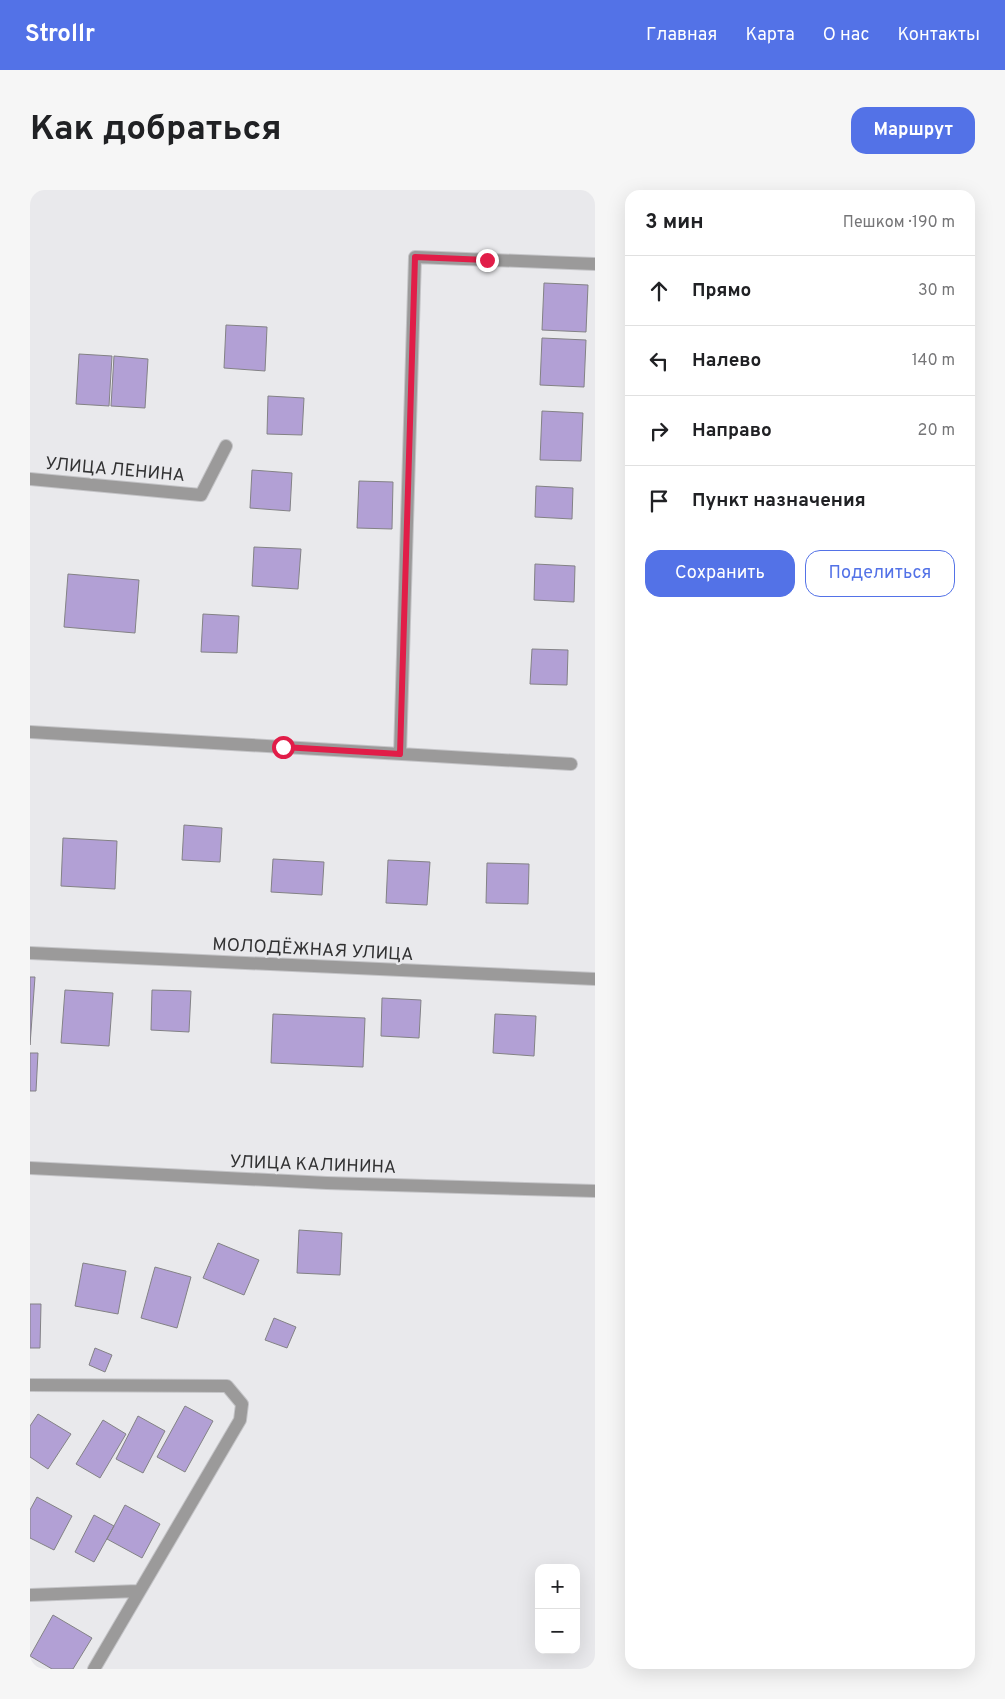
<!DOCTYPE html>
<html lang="ru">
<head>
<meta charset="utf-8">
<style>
  body { margin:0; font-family:Overpass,sans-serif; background:#f6f6f6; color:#202124 }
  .controls { position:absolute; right:15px; bottom:15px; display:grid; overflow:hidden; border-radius:10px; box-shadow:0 5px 20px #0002 }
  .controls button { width:45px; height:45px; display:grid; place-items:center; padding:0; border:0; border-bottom:1px solid #e0e0e0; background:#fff; color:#202124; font:25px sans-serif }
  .stop { position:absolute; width:15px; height:15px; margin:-11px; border:4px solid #e11d48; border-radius:50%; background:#fff }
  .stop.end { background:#e11d48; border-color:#fff; box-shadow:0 1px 5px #0008 }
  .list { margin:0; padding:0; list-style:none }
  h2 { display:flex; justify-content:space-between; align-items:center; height:65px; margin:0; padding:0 20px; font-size:21px }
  h2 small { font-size:16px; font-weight:400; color:#757577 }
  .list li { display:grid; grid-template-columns:32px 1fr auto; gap:15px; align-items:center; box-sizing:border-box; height:70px; padding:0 20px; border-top:1px solid #e0e0e0 }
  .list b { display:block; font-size:19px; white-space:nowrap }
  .list em { font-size:16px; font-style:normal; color:#757577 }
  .actions { display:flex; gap:10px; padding:15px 20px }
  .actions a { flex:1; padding:11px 0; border:1px solid #5372e7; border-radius:15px; text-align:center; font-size:18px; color:#5372e7 }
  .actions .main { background:#5372e7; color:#fff }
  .icon { flex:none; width:28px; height:28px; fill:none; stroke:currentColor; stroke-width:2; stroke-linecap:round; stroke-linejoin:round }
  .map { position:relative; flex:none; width:565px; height:1479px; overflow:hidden; border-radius:15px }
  header { display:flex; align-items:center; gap:30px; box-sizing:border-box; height:70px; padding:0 25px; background:#5372e7; color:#fff }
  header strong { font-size:24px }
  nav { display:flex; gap:28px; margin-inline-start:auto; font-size:18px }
  .intro { display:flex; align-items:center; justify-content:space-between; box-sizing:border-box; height:120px; padding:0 30px }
  h1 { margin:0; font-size:35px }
  .button { padding:12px 22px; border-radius:15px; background:#5372e7; color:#fff; font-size:18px; font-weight:700 }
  main { display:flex; gap:30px; padding:0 30px }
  aside { flex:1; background:#fff; border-radius:15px; box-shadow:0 5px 20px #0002 }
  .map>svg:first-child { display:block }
  .building { fill:#b2a0d5; stroke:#838285 }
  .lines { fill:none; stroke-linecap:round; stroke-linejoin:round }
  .minor-casing { stroke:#c4c4c7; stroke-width:14 }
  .minor { stroke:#9b9a9a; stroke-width:12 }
  .route { stroke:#e11d48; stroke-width:6 }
  .labels { text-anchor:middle; stroke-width:5; stroke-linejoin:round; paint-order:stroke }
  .street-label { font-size:18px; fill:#323233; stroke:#e9e9ec }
</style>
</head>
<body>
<header>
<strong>Strollr</strong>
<nav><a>Главная</a><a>Карта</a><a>О нас</a><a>Контакты</a></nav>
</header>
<div class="intro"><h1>Как добраться</h1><a class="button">Маршрут</a></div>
<main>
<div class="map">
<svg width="565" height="1479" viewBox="0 0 565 1479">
  <rect width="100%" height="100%" fill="#e9e9ec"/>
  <path class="building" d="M514,93L558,95L556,142L512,140Z
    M196,135L237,137L235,181L194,178Z
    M512,148L556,150L554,197L510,195Z
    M49,164L82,166L79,216L46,214Z
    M84,166L118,169L115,218L81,216Z
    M238,206L274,208L272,245L237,244Z
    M512,221L553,223L551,271L510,270Z
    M222,280L262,283L260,321L220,318Z
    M329,291L363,292L362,339L327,338Z
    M506,296L543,298L542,329L505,327Z
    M224,357L271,359L268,399L222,396Z
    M505,374L545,376L544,412L504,410Z
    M38,384L109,390L105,443L34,437Z
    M173,424L209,426L207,463L171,462Z
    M502,459L538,460L537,495L500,494Z
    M154,635L192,638L190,672L152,670Z
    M33,648L87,651L85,699L31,696Z
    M243,669L294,672L292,705L241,702Z
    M358,670L400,672L397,715L356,713Z
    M457,673L499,674L498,714L456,713Z
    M0,787H5L0,855Z
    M35,800L83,803L79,856L31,853Z
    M122,800L161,801L159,842L121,840Z
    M352,808L391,810L389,848L351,846Z
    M243,824L335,828L333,877L241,873Z
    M465,824L506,826L504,866L463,863Z
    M0,863H8L6,901H0Z
    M269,1040L312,1043L310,1085L267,1083Z
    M188,1053L229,1070L214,1105L173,1088Z
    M53,1073L96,1081L88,1124L45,1116Z
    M125,1077L161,1087L147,1138L111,1128Z
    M0,1114H11L10,1158H0Z
    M244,1128L266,1137L257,1158L235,1150Z
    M65,1158L82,1165L75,1182L59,1175Z
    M155,1216L183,1231L155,1282L127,1267Z
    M8,1224L41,1244L18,1279L0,1267V1236Z
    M108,1226L135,1241L113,1283L86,1269Z
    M73,1230L96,1244L70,1288L46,1274Z
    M7,1307L42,1326L24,1360L0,1348V1320Z
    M95,1315L130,1334L112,1368L77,1349Z
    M64,1325L84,1336L64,1372L45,1362Z
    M23,1425L62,1448L43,1479H22L0,1466Z"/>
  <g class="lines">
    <g class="minor-casing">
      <path id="minor" d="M0,289L171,305L196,256
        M0,542L541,574
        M370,564L385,67L565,74
        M0,763L565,789
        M0,978L297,993L565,1001
        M0,1195L197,1196L212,1214L210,1230L64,1479
        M0,1405L108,1401"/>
    </g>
    <use href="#minor" class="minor"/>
  </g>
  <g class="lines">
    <path class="route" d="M253,557L370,564L385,67L457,70"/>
  </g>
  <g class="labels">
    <g class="street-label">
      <text transform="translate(85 279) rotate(5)" y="6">УЛИЦА ЛЕНИНА</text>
      <text transform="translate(283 759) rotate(3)" y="6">МОЛОДЁЖНАЯ УЛИЦА</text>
      <text transform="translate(283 974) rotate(2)" y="6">УЛИЦА КАЛИНИНА</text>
    </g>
  </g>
</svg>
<div class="controls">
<button>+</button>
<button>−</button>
</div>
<div class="stop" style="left:253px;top:557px"></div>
<div class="stop end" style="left:457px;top:70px"></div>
</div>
<aside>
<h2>3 мин<small>Пешком · 190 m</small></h2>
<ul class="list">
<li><svg class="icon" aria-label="ahead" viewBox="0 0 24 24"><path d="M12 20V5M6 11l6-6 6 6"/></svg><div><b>Прямо</b></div><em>30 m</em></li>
<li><svg class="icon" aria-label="left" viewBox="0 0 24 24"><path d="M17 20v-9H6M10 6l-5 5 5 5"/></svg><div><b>Налево</b></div><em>140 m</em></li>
<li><svg class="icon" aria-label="right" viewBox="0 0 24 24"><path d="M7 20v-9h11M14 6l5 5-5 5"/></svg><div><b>Направо</b></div><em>20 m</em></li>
<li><svg class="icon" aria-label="arrive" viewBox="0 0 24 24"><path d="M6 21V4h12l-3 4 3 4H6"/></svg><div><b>Пункт назначения</b></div></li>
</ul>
<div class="actions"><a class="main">Сохранить</a><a>Поделиться</a></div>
</aside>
</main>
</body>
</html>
